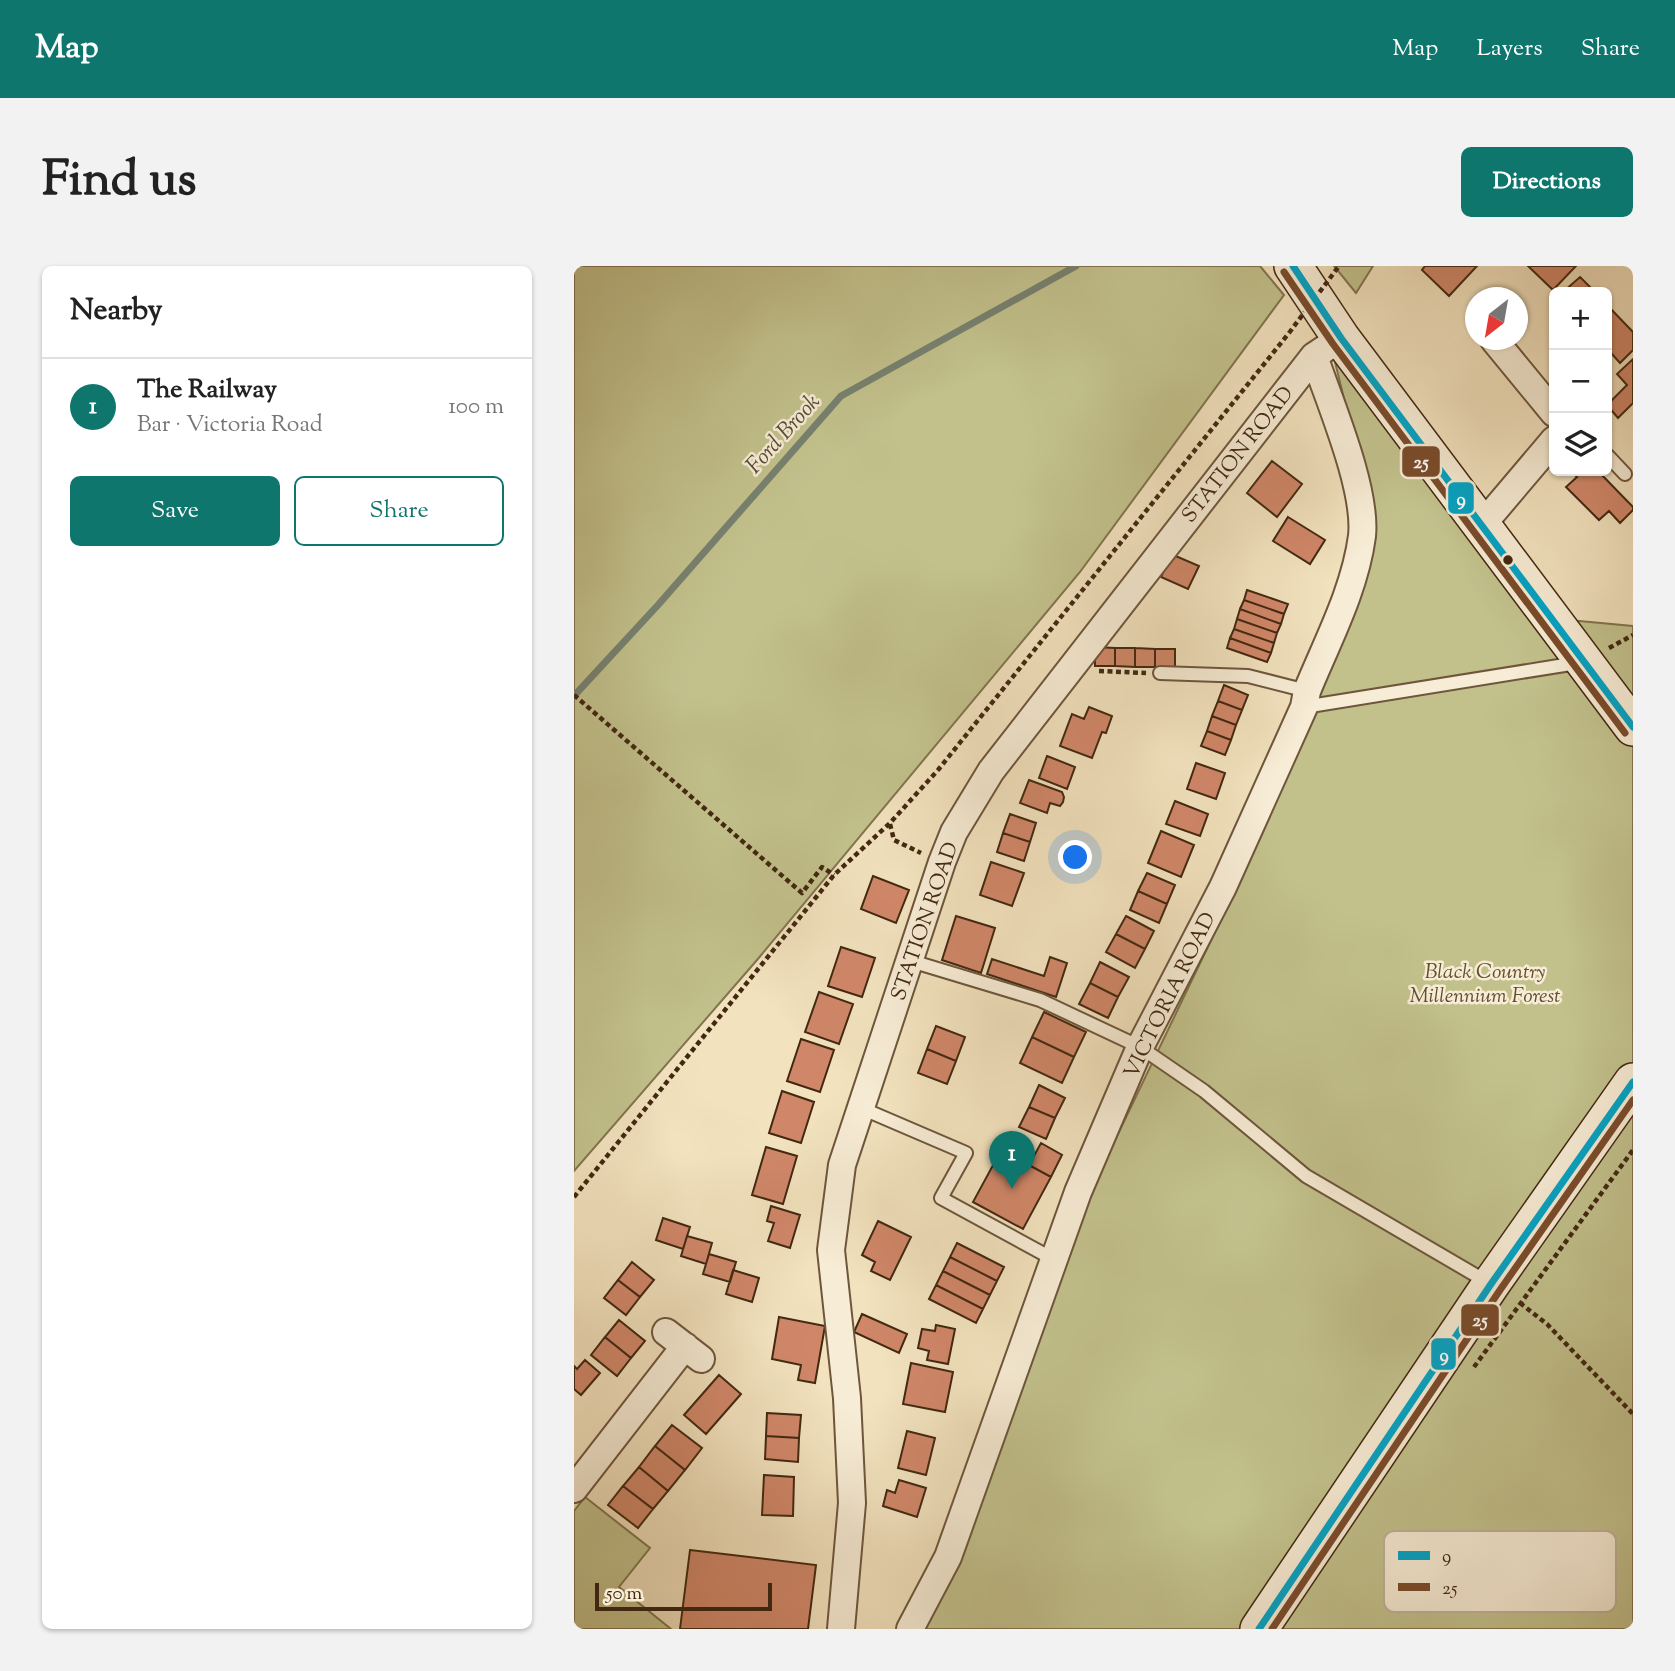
<!DOCTYPE html>
<html lang="en">
<head>
<meta charset="utf-8">
<style>
  body { margin:0; font-family:"Sorts Mill Goudy",serif; background:#f2f2f2; color:#222 }
  .controls { position:absolute; right:21px; top:21px; display:grid; overflow:hidden; border-radius:10px; box-shadow:0 2px 5px #0004 }
  .controls button { width:63px; height:63px; display:grid; place-items:center; padding:0; border:0; border-bottom:2px solid #e0e0e0; background:#fff; color:#222; font:35px sans-serif }
  .compass { position:absolute; left:891px; top:21px; width:63px; height:63px; border-radius:50%; background:#fff; box-shadow:0 2px 5px #0004; rotate:211deg }
  .scale { position:absolute; left:21px; bottom:18px; width:177px; box-sizing:border-box; padding-left:7px; border:4px solid #422811; border-top:0; font-size:19px; line-height:24px; white-space:nowrap; color:#422811; -webkit-text-stroke:5px #f7ecd5; paint-order:stroke }
  .you { position:absolute; left:502px; top:592px; width:24px; height:24px; margin:-18px; border:5px solid #fff; border-radius:50%; background:#1a73e8; box-shadow:0 0 0 10px #1a73e833 }
  .badge { display:grid; place-items:center; width:46px; height:46px; border-radius:50%; background:#0f766e; color:#fff; font-size:23px; font-weight:700 }
  .pin { position:absolute; translate:-50% -58px; filter:drop-shadow(0 2px 4px #0008) }
  .pin::after { content:''; position:absolute; top:37px; width:24px; height:21px; background:inherit; clip-path:polygon(0 0,100% 0,50% 100%) }
  .list { margin:0; padding:0; list-style:none }
  h2 { display:flex; justify-content:space-between; align-items:center; height:91px; margin:0; padding:0 28px; font-size:30px }
  h2 small { font-size:23px; font-weight:400; color:#767676 }
  .list li { display:grid; grid-template-columns:46px 1fr auto; gap:21px; align-items:center; box-sizing:border-box; height:98px; padding:0 28px; border-top:2px solid #e0e0e0 }
  .list b { display:block; font-size:26px; white-space:nowrap }
  .list p { margin:0; font-size:23px; white-space:nowrap; color:#767676 }
  .list em { font-size:23px; font-style:normal; color:#767676 }
  .actions { display:flex; gap:14px; padding:21px 28px }
  .actions a { flex:1; padding:16px 0; border:2px solid #0f766e; border-radius:10px; text-align:center; font-size:24px; color:#0f766e }
  .actions .main { background:#0f766e; color:#fff }
  .icon { flex:none; width:38px; height:38px; fill:none; stroke:currentColor; stroke-width:2; stroke-linecap:round; stroke-linejoin:round }
  .map { position:relative; flex:none; width:1059px; height:1363px; overflow:hidden; border-radius:10px }
  header { display:flex; align-items:center; gap:42px; box-sizing:border-box; height:98px; padding:0 35px; background:#0f766e; color:#fff }
  header strong { font-size:33px }
  nav { display:flex; gap:38px; margin-inline-start:auto; font-size:24px }
  .intro { display:flex; align-items:center; justify-content:space-between; box-sizing:border-box; height:168px; padding:0 42px }
  h1 { margin:0; font-size:49px }
  .button { padding:18px 32px; border-radius:10px; background:#0f766e; color:#fff; font-size:24px; font-weight:700 }
  main { display:flex; gap:42px; padding:0 42px }
  aside { flex:1; background:#fff; border-radius:10px; box-shadow:0 2px 5px #0004 }
  .map>svg:first-child { display:block }
  .green { fill:#c2c18c; stroke:#82744e; stroke-width:2 }
  .lines { fill:none; stroke-linecap:round; stroke-linejoin:round }
  .stream { stroke:#778270; stroke-width:7 }
  .building { fill:#d08769; stroke:#422811; stroke-width:2 }
  .lane-casing { stroke:#6e563c; stroke-width:16 }
  .street-casing { stroke:#6e563c; stroke-width:30 }
  .secondary-casing { stroke:#422811; stroke-width:40 }
  .path { stroke:#422811; stroke-width:4.5; stroke-dasharray:5 3.5; stroke-linecap:butt }
  .lane { stroke:#f7ecd5; stroke-width:12 }
  .street { stroke:#f7ecd5; stroke-width:26 }
  .secondary { stroke:#f7ecd5; stroke-width:37 }
  .path-bridge { stroke:#422811; stroke-width:4.5; stroke-dasharray:5 3.5; stroke-linecap:butt }
  .bus-1-casing { stroke:#f7ecd5; stroke-width:12 }
  .bus-2-casing { stroke:#f7ecd5; stroke-width:12 }
  .bus-1 { stroke:#03a3c5; stroke-width:7 }
  .bus-2 { stroke:#7a4b2a; stroke-width:7 }
  .bus-dot { fill:#422811; stroke:#f7ecd5; stroke-width:2.5 }
  .labels { text-anchor:middle; stroke-width:5; stroke-linejoin:round; paint-order:stroke }
  .street-label { font-size:21px; fill:#422811; stroke:#f7ecd5 }
  .park-label { font-size:21px; font-style:italic; fill:#624e30; stroke:#f7ecd5 }
  .water-label { font-size:23px; font-style:italic; fill:#584e39; stroke:#f7ecd5 }
  .key { fill:#f7ecd5; stroke:#c1b19a; stroke-width:2 }
  .key-label { font-size:19px; fill:#422811 }
  .line-badge { stroke:#f7ecd5; stroke-width:2.5 }
  .badge-label { font-size:19px; text-anchor:middle; font-weight:bold; fill:#fff }
</style>
</head>
<body>
<header>
<strong>Map</strong>
<nav><a>Map</a><a>Layers</a><a>Share</a></nav>
</header>
<div class="intro"><h1>Find us</h1><a class="button">Directions</a></div>
<main>
<aside>
<h2>Nearby<small></small></h2>
<ul class="list">
<li><span class="badge">1</span><div><b>The Railway</b><p>Bar · Victoria Road</p></div><em>100 m</em></li>
</ul>
<div class="actions"><a class="main">Save</a><a>Share</a></div>
</aside>
<div class="map">
<svg width="1059" height="1363" viewBox="0 0 1059 1363">
  <rect width="100%" height="100%" fill="#f2e2be"/>
  <filter id="stains"><feTurbulence type="fractalNoise" baseFrequency=".00286" numOctaves="4"/><feColorMatrix values="0 0 0 0 .2 0 0 0 0 .09 0 0 0 0 .02 0 0 0 .5 -.17"/></filter>
  <radialGradient id="worn" r=".72"><stop offset=".6" stop-color="#630" stop-opacity="0"/><stop offset="1" stop-color="#630" stop-opacity=".3"/></radialGradient>
  <path class="green" d="M0,0H686L710,29L506,306L183,694L0,905Z
    M760,0H799L782,27Z
    M766,89L1059,470V802L673,1363H345L494,972L655,637L746,421L791,218L761,96Z
    M984,353L1059,360V456Z
    M1059,827V1363H697Z
    M11,1231L76,1282L45,1321L97,1363H0V1245Z"/>
  <g class="lines">
    <path class="stream" d="M0,430L84,339L267,130L502,0"/>
  </g>
  <path class="building" d="M851,0H903L875,30L848,4Z
    M954,0H1002L979,24Z
    M1006,11L1021,26H989Z
    M1033,39L1059,66V84L1046,97L1037,87L1033,91Z
    M1059,93V137L1044,152L1033,139L1053,119L1043,108Z
    M698,195L728,218L703,251L673,227Z
    M997,205H1024L1059,241V244L1046,257L1035,245L1025,254L992,221L1003,211Z
    M714,251L751,274L736,298L699,275Z
    M597,288L625,300L614,323L587,311Z
    M673,324L714,338L710,348L670,334Z
    M670,334L710,348L707,358L666,343Z
    M666,343L707,358L703,367L663,353Z
    M663,353L703,367L700,377L660,363Z
    M660,363L700,377L697,387L656,372Z
    M656,372L697,387L693,396L653,382Z
    M521,381L541,382V400H521Z
    M541,382H561V401L541,400Z
    M561,382L581,383V401H561Z
    M581,383H601V401H581Z
    M650,419L674,429L668,444L644,435Z
    M644,435L668,444L662,459L638,450Z
    M515,441L538,450L532,467L528,466L518,492L486,480L498,448L510,453Z
    M638,450L662,459L657,474L633,465Z
    M633,465L657,474L651,489L627,480Z
    M473,490L501,501L493,523L465,512Z
    M622,497L651,507L642,533L613,523Z
    M455,514L488,526L490,531L489,536L486,540L476,537L473,547L446,537Z
    M601,535L634,548L626,570L592,558Z
    M436,548L462,557L456,576L429,567Z
    M587,565L620,579L607,611L574,597Z
    M429,567L456,576L450,595L423,586Z
    M417,596L450,607L438,640L406,629Z
    M573,607L601,619L593,638L564,625Z
    M299,610L335,624L322,657L287,643Z
    M564,625L593,638L585,657L556,644Z
    M382,650L421,662L407,707L368,694Z
    M552,650L580,665L571,683L542,668Z
    M542,668L571,683L561,702L532,686Z
    M267,681L301,692L288,731L254,720Z
    M476,691L493,697L482,731L413,708L418,693L470,710Z
    M526,696L555,711L544,731L516,717Z
    M516,717L544,731L534,752L505,738Z
    M245,726L279,738L265,778L231,766Z
    M470,746L512,766L500,791L458,771Z
    M362,760L391,771L382,795L353,783Z
    M458,771L500,791L488,817L446,797Z
    M227,773L260,784L246,826L213,815Z
    M353,783L382,795L373,818L344,807Z
    M465,819L491,832L481,852L455,841Z
    M208,825L240,836L227,877L195,867Z
    M455,841L481,852L472,873L445,861Z
    M437,866L450,873L440,891L477,911L449,963L399,936Z
    M467,877L488,889L477,911L455,899Z
    M192,881L223,890L209,938L178,929Z
    M197,940L226,949L216,982L194,975L200,957L193,955Z
    M89,952L116,961L109,983L82,974Z
    M304,955L337,971L316,1014L297,1005L301,996L288,989Z
    M113,970L138,977L132,998L107,990Z
    M383,977L430,1001L423,1015L376,991Z
    M135,988L162,996L156,1016L129,1008Z
    M376,991L423,1015L416,1029L369,1005Z
    M58,996L80,1014L66,1031L44,1014Z
    M159,1004L185,1012L178,1036L152,1028Z
    M369,1005L416,1029L409,1043L362,1019Z
    M44,1014L66,1031L52,1049L30,1032Z
    M362,1019L409,1043L402,1057L355,1033Z
    M288,1048L333,1068L325,1087L280,1066Z
    M205,1051L251,1060L241,1117L224,1114L227,1099L198,1093Z
    M45,1054L71,1075L57,1092L31,1071Z
    M362,1059L381,1063L374,1098L353,1094L355,1085L344,1082L348,1063L361,1065Z
    M31,1071L57,1092L43,1110L17,1089Z
    M11,1094L26,1107L7,1129L0,1123V1100L3,1103Z
    M337,1097L379,1106L371,1146L329,1138Z
    M145,1109L167,1128L132,1168L110,1149Z
    M193,1147L227,1149L225,1172L192,1170Z
    M98,1159L128,1182L111,1204L81,1180Z
    M333,1165L361,1172L352,1209L324,1202Z
    M192,1170L225,1172L224,1196L191,1193Z
    M81,1180L111,1204L94,1225L65,1201Z
    M65,1201L94,1225L79,1243L49,1220Z
    M190,1209L220,1211L219,1250L188,1249Z
    M325,1214L352,1222L343,1251L309,1240L313,1224L321,1227Z
    M49,1220L79,1243L64,1262L34,1239Z
    M116,1284L242,1299L234,1363H106Z"/>
  <g class="lines">
    <g class="lane-casing">
      <path id="lane" d="M1033,189L1051,208
        M586,407L674,410L733,425
        M730,441L1003,397
        M337,695L466,734L566,781L630,825L732,910L915,1017
        M287,842L392,887L367,932L479,993"/>
    </g>
    <g class="street-casing">
      <path id="street" d="M920,74L980,147
        M908,259L980,174
        M92,1066L127,1093
        M0,1223L111,1080
        M267,1363L278,1237L273,1132L257,984L268,899L368,596L380,566L417,505L740,90L767,72
        M336,1363L374,1291L504,926L566,781L649,621L730,441L733,425C753,376 781,324 788,270C793,223 756,137 740,90"/>
    </g>
    <g class="secondary-casing">
      <path id="secondary" d="M719,0L767,72L1059,461
        M685,1363L917,1018L1059,816"/>
    </g>
    <path class="path" d="M1035,382L1059,369
      M525,405L572,407
      M0,429L228,627L248,601L260,609
      M316,558L320,574L347,587
      M0,931L260,609L316,557L364,504L715,67
      M946,1037L973,1058L1059,1148
      M900,1101L1059,884"/>
    <use href="#lane" class="lane"/>
    <use href="#street" class="street"/>
    <use href="#secondary" class="secondary"/>
    <path class="path-bridge" d="M715,67L765,0"/>
    <g class="bus-1-casing">
      <path id="bus-1" d="M719,0L767,72L1059,461
        M685,1363L917,1018L1059,816"/>
    </g>
    <g class="bus-2-casing">
      <path id="bus-2" d="M710,6L759,78L1051,467
        M698,1363L926,1024L1059,834"/>
    </g>
    <use href="#bus-1" class="bus-1"/>
    <use href="#bus-2" class="bus-2"/>
  </g>
  <circle class="bus-dot" cx="934" cy="294" r="6"/>
  <g class="labels">
    <g class="street-label">
      <text transform="translate(663 188) rotate(-52)" y="7">STATION ROAD</text>
      <text transform="translate(350 655) rotate(-71)" y="7">STATION ROAD</text>
      <text transform="translate(595 729) rotate(-64)" y="7">VICTORIA ROAD</text>
    </g>
    <g class="park-label">
      <text x="911" y="712">Black Country<tspan x="911" dy="24">Millennium Forest</tspan></text>
    </g>
    <g class="water-label">
      <text transform="translate(208 167) rotate(-48)" y="8">Ford Brook</text>
    </g>
  </g>
  <rect x="810" y="1265" width="232" height="81" rx="10" class="key"/>
  <rect x="824" y="1285" width="32" height="9" fill="#03a3c5"/>
  <rect x="824" y="1317" width="32" height="8" fill="#7a4b2a"/>
  <g class="key-label">
    <text x="868" y="1296">9</text>
    <text x="868" y="1328">25</text>
  </g>
  <g class="line-badge">
    <rect x="827" y="179" width="40" height="33" rx="7" fill="#7a4b2a"/>
    <rect x="873" y="215" width="28" height="34" rx="7" fill="#03a3c5"/>
    <rect x="886" y="1037" width="40" height="34" rx="7" fill="#7a4b2a"/>
    <rect x="856" y="1071" width="27" height="34" rx="7" fill="#03a3c5"/>
  </g>
  <g class="badge-label">
    <text x="847" y="202">25</text>
    <text x="887" y="239">9</text>
    <text x="906" y="1060">25</text>
    <text x="870" y="1095">9</text>
  </g>
  <rect width="100%" height="100%" filter="url(#stains)"/>
  <rect width="100%" height="100%" fill="url(#worn)"/>
</svg>
<div class="controls">
<button>+</button>
<button>−</button>
<button><svg class="icon" aria-label="layers" viewBox="0 0 24 24"><path d="M12 4l9 5-9 5-9-5zM3 14l9 5 9-5"/></svg></button>
</div>
<svg class="compass" viewBox="-18 -18 36 36"><path d="M0-13l5 13h-10z" fill="#e53935"/><path d="M0 13l5-13h-10z" fill="#767676"/></svg>
<div class="scale">50 m</div>
<div class="you"></div>
<div class="pin badge" style="left:438px;top:923px">1</div>
</div>
</main>
</body>
</html>
